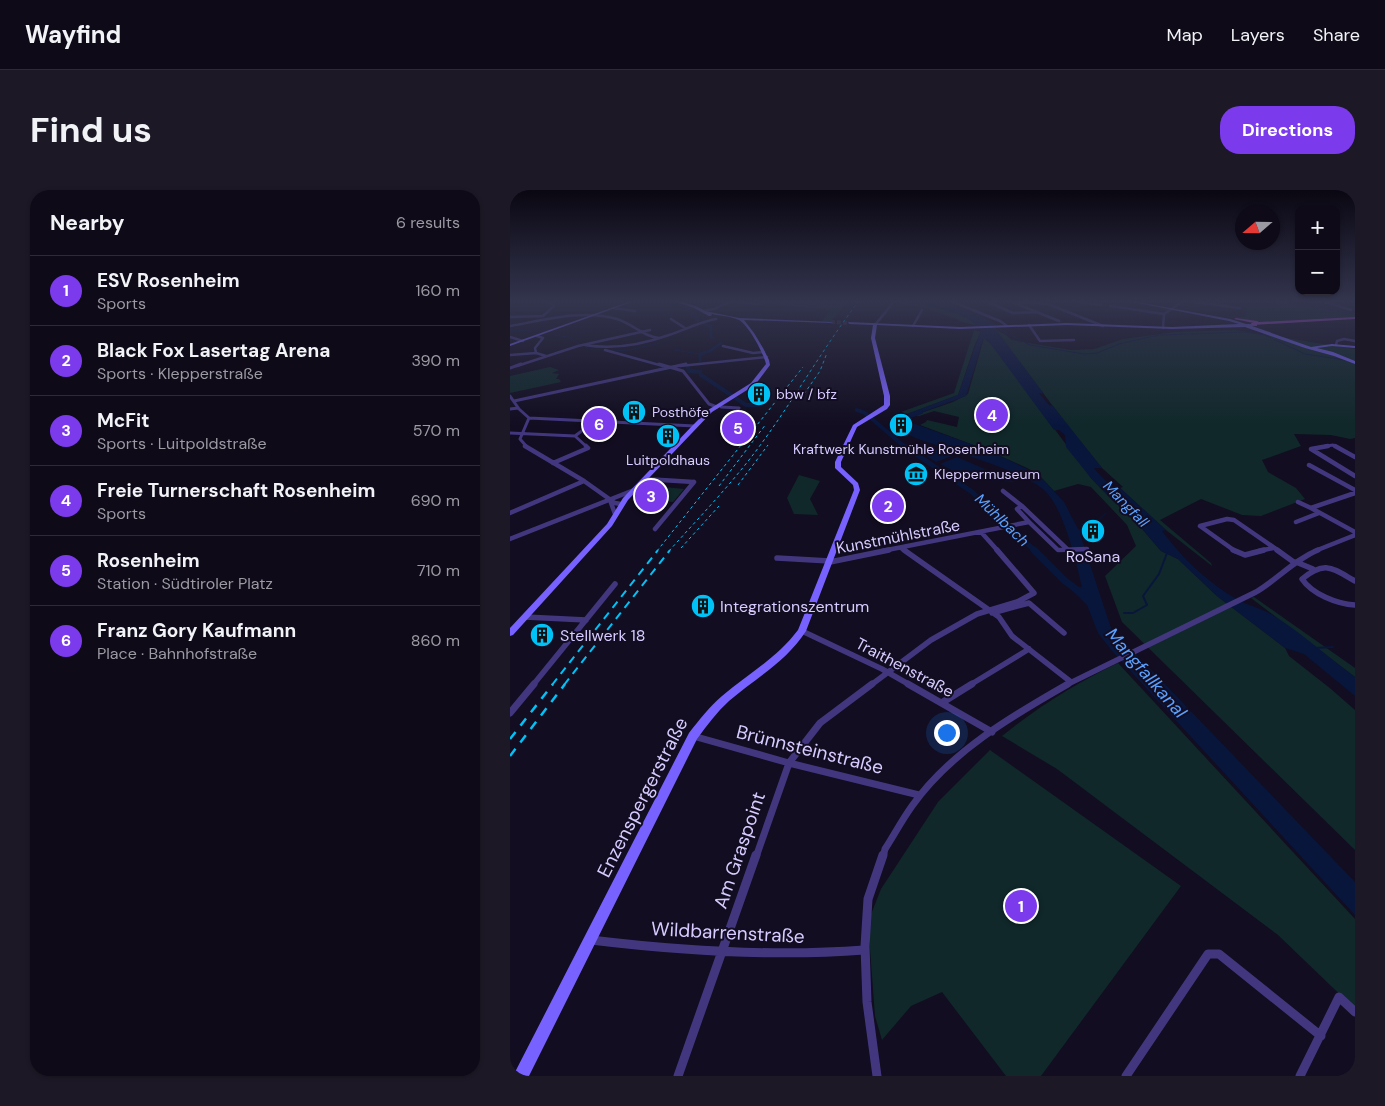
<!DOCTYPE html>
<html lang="en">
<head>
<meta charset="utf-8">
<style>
  body { margin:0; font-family:"DM Sans",sans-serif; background:#1c1825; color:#f1f3f6 }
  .controls { position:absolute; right:15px; top:15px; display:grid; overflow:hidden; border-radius:10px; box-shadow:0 1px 4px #0004 }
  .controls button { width:45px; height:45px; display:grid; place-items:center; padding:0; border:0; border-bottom:1px solid #2e2b37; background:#0e0a18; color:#f1f3f6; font:25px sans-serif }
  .compass { position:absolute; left:725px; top:15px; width:45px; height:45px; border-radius:50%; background:#0e0a18; box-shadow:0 1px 4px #0004; rotate:250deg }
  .you { position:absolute; left:436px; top:542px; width:18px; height:18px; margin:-12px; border:4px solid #fff; border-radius:50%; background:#1a73e8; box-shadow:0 0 0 8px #1a73e833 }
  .badge { display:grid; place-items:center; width:32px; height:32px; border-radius:50%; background:#7c3aed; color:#fff; font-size:16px; font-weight:700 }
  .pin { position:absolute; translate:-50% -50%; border:2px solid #fff; box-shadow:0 1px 5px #0006 }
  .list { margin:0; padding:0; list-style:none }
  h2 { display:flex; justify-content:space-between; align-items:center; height:65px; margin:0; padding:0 20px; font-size:21px }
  h2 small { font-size:16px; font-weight:400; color:#9b9aa2 }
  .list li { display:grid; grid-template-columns:32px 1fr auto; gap:15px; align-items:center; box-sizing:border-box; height:70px; padding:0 20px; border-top:1px solid #2e2b37 }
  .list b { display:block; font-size:19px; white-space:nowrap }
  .list p { margin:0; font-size:16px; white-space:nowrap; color:#9b9aa2 }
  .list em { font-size:16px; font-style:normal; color:#9b9aa2 }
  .map { position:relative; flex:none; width:845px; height:886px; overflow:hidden; border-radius:20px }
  header { display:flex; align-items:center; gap:30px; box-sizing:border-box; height:70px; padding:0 25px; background:#0e0a18; border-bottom:1px solid #2e2b37 }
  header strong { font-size:24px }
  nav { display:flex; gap:28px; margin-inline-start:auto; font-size:18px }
  .intro { display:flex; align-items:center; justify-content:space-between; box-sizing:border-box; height:120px; padding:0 30px }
  h1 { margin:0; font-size:35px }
  .button { padding:12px 22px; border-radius:20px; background:#7c3aed; color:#fff; font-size:18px; font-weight:700 }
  main { display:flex; gap:30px; padding:0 30px }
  aside { flex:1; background:#0e0a18; border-radius:20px; box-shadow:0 1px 4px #0004 }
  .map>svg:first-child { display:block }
  .green { fill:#10282a }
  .water { fill:#09163c }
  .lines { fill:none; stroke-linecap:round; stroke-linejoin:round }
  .stream-far1 { stroke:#09163c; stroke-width:1 }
  .stream { stroke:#09163c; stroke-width:2 }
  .canal-far3 { stroke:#09163c; stroke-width:3 }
  .canal-far2 { stroke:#09163c; stroke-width:4 }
  .canal-far1 { stroke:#09163c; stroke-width:5 }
  .canal { stroke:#09163c; stroke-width:7 }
  .secondary-tunnel { stroke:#302a41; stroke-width:4; stroke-dasharray:4 2; stroke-linecap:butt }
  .street-far5 { stroke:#42377f; stroke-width:2.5 }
  .street-far4 { stroke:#42377f; stroke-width:3 }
  .street-far3 { stroke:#42377f; stroke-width:4.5 }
  .street-far2 { stroke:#42377f; stroke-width:5.5 }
  .street-far1 { stroke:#42377f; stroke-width:7 }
  .street { stroke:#42377f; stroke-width:9 }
  .secondary { fill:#7862ff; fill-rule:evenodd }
  .primary { fill:#d252ff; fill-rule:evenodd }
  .rail-far2 { stroke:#00c2f6; stroke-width:1; stroke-dasharray:3 3; stroke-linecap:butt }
  .rail-far1 { stroke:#00c2f6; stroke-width:2; stroke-dasharray:8 6; stroke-linecap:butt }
  .rail { stroke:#00c2f6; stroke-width:2.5; stroke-dasharray:9 8; stroke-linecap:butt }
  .labels { text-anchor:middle; stroke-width:4; stroke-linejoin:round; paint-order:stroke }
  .far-poi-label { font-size:14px; fill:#d7cbff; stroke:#120d20; text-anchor:start }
  .far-water-label { font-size:15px; font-style:italic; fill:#59a0ff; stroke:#120d20 }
  .street-label { font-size:16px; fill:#d7cbff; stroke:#120d20 }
  .poi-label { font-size:16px; fill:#d7cbff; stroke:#120d20; text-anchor:start }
  .water-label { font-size:18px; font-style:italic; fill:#59a0ff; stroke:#120d20 }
  .near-street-label { font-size:19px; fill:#d7cbff; stroke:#120d20 }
</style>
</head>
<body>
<header>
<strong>Wayfind</strong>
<nav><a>Map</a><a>Layers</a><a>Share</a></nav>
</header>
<div class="intro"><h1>Find us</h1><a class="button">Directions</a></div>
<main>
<aside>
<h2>Nearby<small>6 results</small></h2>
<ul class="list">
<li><span class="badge">1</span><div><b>ESV Rosenheim</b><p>Sports</p></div><em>160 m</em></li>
<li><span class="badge">2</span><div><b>Black Fox Lasertag Arena</b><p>Sports · Klepperstraße</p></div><em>390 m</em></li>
<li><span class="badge">3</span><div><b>McFit</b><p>Sports · Luitpoldstraße</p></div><em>570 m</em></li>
<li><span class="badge">4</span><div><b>Freie Turnerschaft Rosenheim</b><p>Sports</p></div><em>690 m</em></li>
<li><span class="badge">5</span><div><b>Rosenheim</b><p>Station · Südtiroler Platz</p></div><em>710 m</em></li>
<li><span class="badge">6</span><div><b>Franz Gory Kaufmann</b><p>Place · Bahnhofstraße</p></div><em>860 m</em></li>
</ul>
</aside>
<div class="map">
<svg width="845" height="886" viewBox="0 0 845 886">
  <rect width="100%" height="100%" fill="#120d20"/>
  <path class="green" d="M252,112H338L320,132L312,131L320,120L249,113Z
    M381,112C402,112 456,121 468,136L449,131L450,130L412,117Z
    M777,113L845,123V127L752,132L715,126L732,127L735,126L737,116L751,117Z
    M464,140L471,142L465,154L448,205L397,224L391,222L444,203Z
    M486,140L496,145L502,150L561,160L584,159L613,149L665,142L725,140L845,159V248L840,249L821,245L784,244L791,256L752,270L758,282L786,298L795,309L751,326L732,325L691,309L650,330L701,373L702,376L656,340L610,298L613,297L592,278L557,235Z
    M474,148L482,155L581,288L602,310L621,326L651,361L668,369L707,406L775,458L779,466L821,499L845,520V660L612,432L595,386L626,356L617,335L581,297L568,294L544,301L528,284L517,278L477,260L410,235L416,232L417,230L447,237L449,227L424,221L409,226L405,225L443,212L458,204Z
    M40,177L49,180L42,183L49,184L46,189H49L51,192L0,203V186Z
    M289,285L310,291L300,309L308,325L284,324L277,308Z
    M154,297L174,299L163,312L151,311L146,316H137Z
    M744,407L845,478V487L741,408Z
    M608,473L845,729V819L768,745L547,579L492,546C528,517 566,493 608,473Z
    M480,560L671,696L531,886H496L432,802L401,816L372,850L365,826L358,732L371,699L428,612Z"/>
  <path class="water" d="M397,112C427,112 461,118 486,135V140L534,204L529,203L539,215L543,216L592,278H584C591,287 599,295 610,298L656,340L652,341C672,368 698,393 728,410C738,415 749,418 759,423C790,441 816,466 845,487V506L794,464L775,458L707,406L668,369L651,361L621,326L602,310L581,288L556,257L555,245L549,240H544L477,149H473L456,206L405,225L397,224L448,205L471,140C455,120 422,115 397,112Z
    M405,234L477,260L528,284L554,312L568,339L573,341L570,344L601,438L845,692V725L602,461L588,443L577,415L560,398L572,397C566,372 554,319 535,301C518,285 468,269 444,261C426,254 404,250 387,238Z
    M413,254L442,266L426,272L406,259Z
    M447,267L505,292L459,289L430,274Z"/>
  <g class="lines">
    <path class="stream-far1" d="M721,116L750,117L779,114L845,124
      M486,137L520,155L574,164L587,163L609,154L649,145L734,142L755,145L795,164L835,170
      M0,140L21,141
      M44,145L58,147L69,154
      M75,156L78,159L96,160
      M164,160L190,164
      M100,161L120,160L150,153
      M570,340L586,332L596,323"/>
    <path class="stream" d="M614,423H623L637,415L633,406L649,384L657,363
      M805,458L823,457"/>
    <path class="canal-far3" d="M154,112L180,118L188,130
      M193,133L201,137V147L203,148
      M190,171V164L200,161L211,153"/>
    <path class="canal-far2" d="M178,177L179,181L190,182
      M191,185L236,215H249
      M347,220L355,223L395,257
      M393,231L394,228L411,222"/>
    <path class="canal-far1" d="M394,256L462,302L525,361"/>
    <path class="canal" d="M524,360L554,390L572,404"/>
    <path class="secondary-tunnel" d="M321,132L339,133"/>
    <path class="street-far5" d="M227,112L250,114
      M443,112L490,131L497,136
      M478,112L503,123L528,122
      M502,112L549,131
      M509,112L538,114L593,136
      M570,112L591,115
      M683,112L730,118
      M708,112H712
      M767,112H777
      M816,112L841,120
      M600,116L654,124
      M103,118L125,121
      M193,121L204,119L219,112
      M33,126L44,116L39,112
      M0,127L33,126
      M161,129L175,138
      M365,135L382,114
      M519,135L530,151L564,150
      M0,136C35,130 72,119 107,129C123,134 132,146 149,148
      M403,136L412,120
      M653,138L654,124L672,112
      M0,147L13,151
      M75,155C104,160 131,155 159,145C175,140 189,132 206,129
      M826,155L827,151L834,149L845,151
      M213,156L243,163L254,162
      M95,160L153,176
      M26,163L25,158L33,148L27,146
      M0,165L26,163L36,166
      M7,176L68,156L140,140
      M170,176L257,167"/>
    <path class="street-far4" d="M149,174L173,181L199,214L207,217
      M0,178L11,174
      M0,206L9,219L19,228
      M4,211L176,174
      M211,217L229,218
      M0,219L8,218
      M225,224L229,218
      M19,228L185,236
      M0,243L65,246L77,257
      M65,246L85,231
      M17,257L10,249L19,228
      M811,257L823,255L827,257"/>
    <path class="street-far3" d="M15,256L74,291L105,313L111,314
      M818,256L801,259L845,286
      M825,256L845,267
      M43,273L78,258L76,256
      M799,275L845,300
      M135,289L184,292
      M845,303L801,318L845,342
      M100,310L105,324
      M788,312L801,318
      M512,316L557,359
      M0,323L74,291
      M519,332L548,360L577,359
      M786,332L809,323
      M145,339L184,292
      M471,342L488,361
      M0,349L124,300
      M391,358L396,361
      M372,361L519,332L507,319L512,316L493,301
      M725,361L690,336L717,329L724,330L769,361
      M749,361L763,358
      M805,361L845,345"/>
    <path class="street-far2" d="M394,360L489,427L502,446L561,492
      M723,360L735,365L754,360
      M767,360L785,373
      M267,368L320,371
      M320,372L379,360
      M786,372L803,379
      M845,391C822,378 815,370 792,389C802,404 827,414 845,415
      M482,423L519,413L554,443
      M15,427L76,430
      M292,441L372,479L400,495
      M23,495L105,394
      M361,495L421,450L467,424L507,412L524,403L487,360
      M460,495L519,459
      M556,495L746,402C768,389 784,370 808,360"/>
    <path class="street-far1" d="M398,494L482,542
      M433,512L462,494
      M0,523L24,494
      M183,546L279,573L409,605
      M246,667L279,573L310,533L362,494
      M373,667L375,659C384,645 392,630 402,616C440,562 502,526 558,494"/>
    <path class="street" d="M81,750C172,761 262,767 354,760
      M168,886L246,665
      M367,886L357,812L355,756L358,709L373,665
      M616,886L698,764H709L811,846
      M790,886L829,807L845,822"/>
    <path class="secondary" d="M118,112H122L0,156V154Z
      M166,112H171L186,116L195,121L229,128L323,132L321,133L234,130L244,143L253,158L259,170L260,175L245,195L202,222L118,310L102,336L3,445L0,446V438L97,334L113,308L183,235L198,220L241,193L256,174C253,162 239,136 229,130C221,126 210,126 202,124L201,126H199L184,118Z
      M622,112H628L720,129L736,134H747V136H742L801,157L822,154L845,156V158L822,156L807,158L823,162L845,171V174L824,166L795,158L735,137L662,139L557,135L450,139L367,135L365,148L380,206V215L377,219L347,237L331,272V277L348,293L350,300L296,441C277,471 246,488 219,511C207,522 197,535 187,549L19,886H3L179,543C189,530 200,516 212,506C238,484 267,468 288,440L344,300L343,295L325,278V272L343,235L374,215V206L361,148L363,135L339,134L338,132L450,137L557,133L662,137L729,134L719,131Z"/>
    <path class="primary" d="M845,127V129L742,135L741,133H744L724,129L726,128L747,131L749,132Z"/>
    <path class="rail-far2" d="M294,204L310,181L317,163
      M228,295L258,255
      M209,296L256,234
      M171,358L209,316
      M147,361L293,177
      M159,361C184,333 211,305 235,275C276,224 308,165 348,112"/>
    <path class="rail-far1" d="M42,495L148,360
      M54,495L160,360"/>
    <path class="rail" d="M0,549L43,494
      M0,566L55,494"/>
  </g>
  <linearGradient id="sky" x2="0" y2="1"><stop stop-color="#0a0712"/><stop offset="0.47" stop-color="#33354e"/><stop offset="1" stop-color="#33354e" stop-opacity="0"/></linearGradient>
  <rect width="845" height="236" fill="url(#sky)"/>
  <defs>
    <g id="building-disc" transform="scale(1.25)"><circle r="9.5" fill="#00c2f6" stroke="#120d20"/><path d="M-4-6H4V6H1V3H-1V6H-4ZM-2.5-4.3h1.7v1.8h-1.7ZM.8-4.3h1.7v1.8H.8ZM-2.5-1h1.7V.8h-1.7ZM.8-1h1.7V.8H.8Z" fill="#111"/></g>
    <g id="museum-disc" transform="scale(1.25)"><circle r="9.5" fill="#00c2f6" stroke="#120d20"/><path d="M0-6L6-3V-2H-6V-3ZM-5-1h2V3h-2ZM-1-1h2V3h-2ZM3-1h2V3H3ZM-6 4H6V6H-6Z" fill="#111"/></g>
  </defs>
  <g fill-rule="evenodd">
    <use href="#building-disc" x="249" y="204"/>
    <use href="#building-disc" x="124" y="222"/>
    <use href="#building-disc" x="391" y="235"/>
    <use href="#building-disc" x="158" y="246"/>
    <use href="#museum-disc" x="406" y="284"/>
    <use href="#building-disc" x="583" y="341"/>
    <use href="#building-disc" x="193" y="416"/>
    <use href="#building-disc" x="32" y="445"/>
  </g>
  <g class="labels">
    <g class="far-poi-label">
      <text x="266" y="209">bbw / bfz</text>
      <text x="142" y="227">Posthöfe</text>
      <text x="391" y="264" text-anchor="middle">Kraftwerk Kunstmühle Rosenheim</text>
      <text x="158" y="275" text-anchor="middle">Luitpoldhaus</text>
      <text x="424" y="289">Kleppermuseum</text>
    </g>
    <g class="far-water-label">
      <text transform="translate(616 314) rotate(46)" y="5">Mangfall</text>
      <text transform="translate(492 330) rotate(44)" y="5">Mühlbach</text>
    </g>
    <g class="street-label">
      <text transform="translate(388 346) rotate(-11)" y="6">Kunstmühlstraße</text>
      <text transform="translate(395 477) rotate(28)" y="6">Traithenstraße</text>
    </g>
    <g class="poi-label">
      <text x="583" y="372" text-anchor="middle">RoSana</text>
      <text x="210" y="422">Integrationszentrum</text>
      <text x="50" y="451">Stellwerk 18</text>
    </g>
    <g class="water-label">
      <text transform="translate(636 483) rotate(49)" y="6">Mangfallkanal</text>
    </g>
    <g class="near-street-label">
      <text transform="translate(300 559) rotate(14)" y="7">Brünnsteinstraße</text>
      <text transform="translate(132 607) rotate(-63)" y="7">Enzenspergerstraße</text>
      <text transform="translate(229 660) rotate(-71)" y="7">Am Graspoint</text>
      <text transform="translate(218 742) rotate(3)" y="7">Wildbarrenstraße</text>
    </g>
  </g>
</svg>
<div class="controls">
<button>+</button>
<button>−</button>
</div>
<svg class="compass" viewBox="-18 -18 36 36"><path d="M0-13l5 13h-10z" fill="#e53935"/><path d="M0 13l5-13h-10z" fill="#9b9aa2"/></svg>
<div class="you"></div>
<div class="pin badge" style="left:511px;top:716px">1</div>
<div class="pin badge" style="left:378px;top:316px">2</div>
<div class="pin badge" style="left:141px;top:306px">3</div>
<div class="pin badge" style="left:482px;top:225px">4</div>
<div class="pin badge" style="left:228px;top:238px">5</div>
<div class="pin badge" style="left:89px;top:234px">6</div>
</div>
</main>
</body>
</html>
